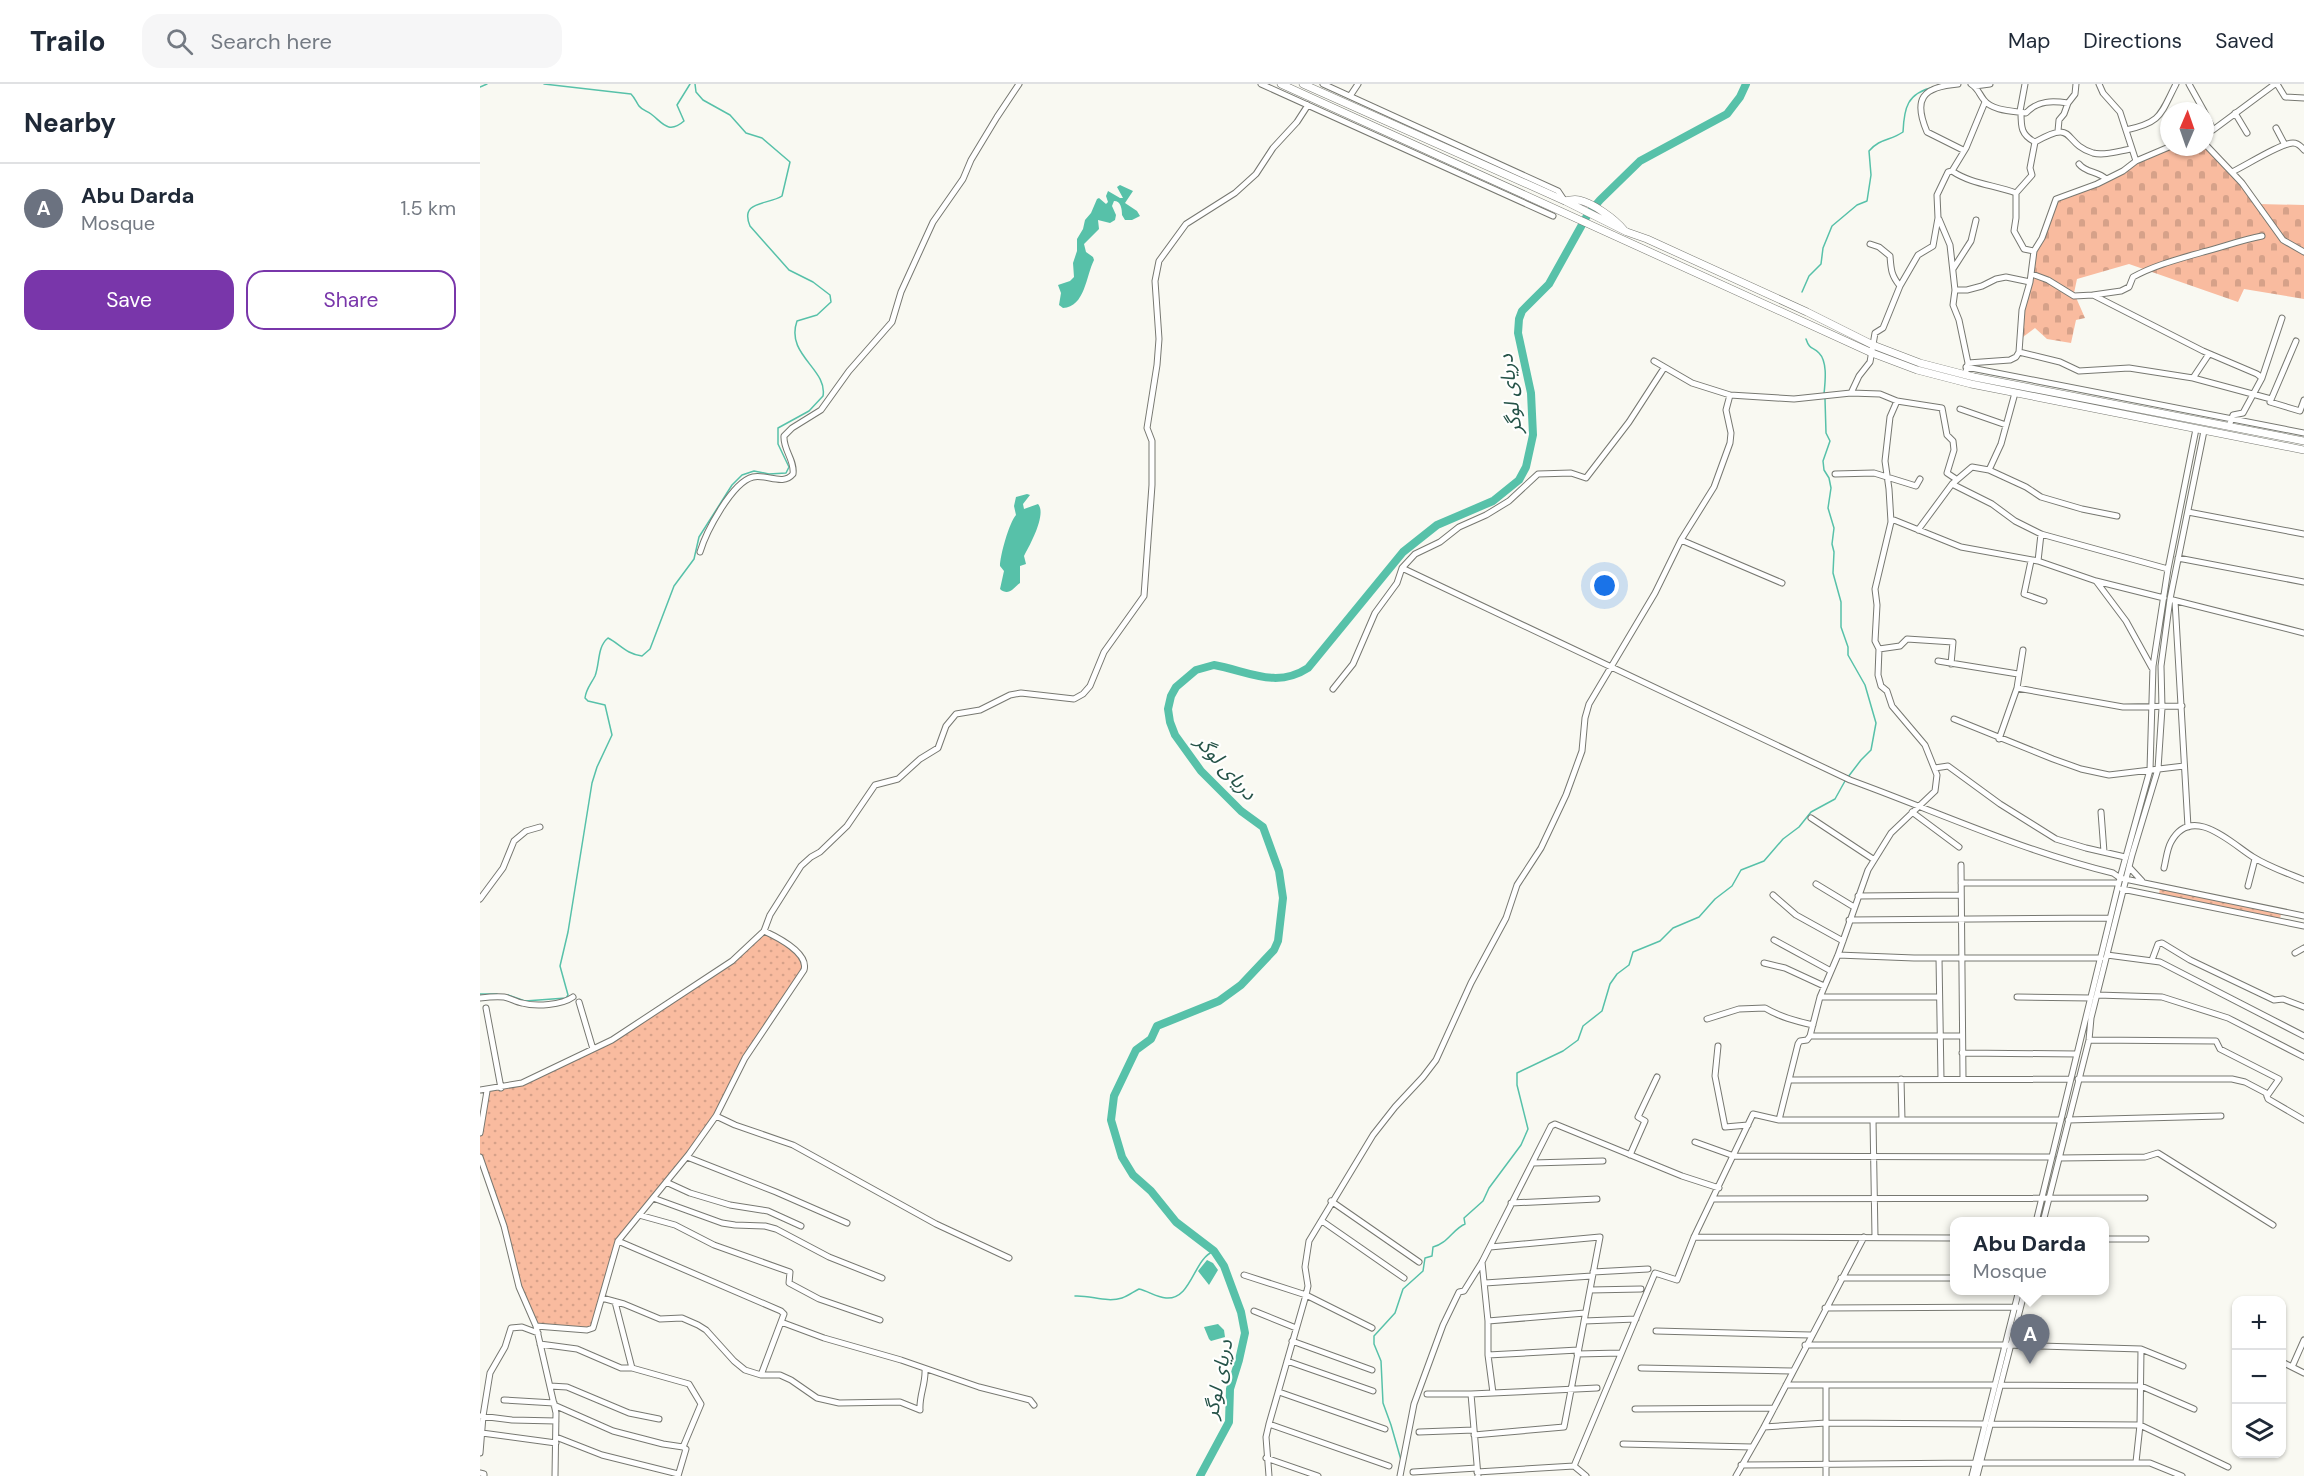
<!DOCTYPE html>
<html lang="en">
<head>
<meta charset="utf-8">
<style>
  body { margin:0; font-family:"DM Sans","Noto Sans Arabic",sans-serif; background:#f6f6f7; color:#1f2937 }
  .controls { position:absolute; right:18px; bottom:18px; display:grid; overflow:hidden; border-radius:12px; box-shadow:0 2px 4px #0004 }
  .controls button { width:54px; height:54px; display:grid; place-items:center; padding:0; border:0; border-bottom:2px solid #e0e1e3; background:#fff; color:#1f2937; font:30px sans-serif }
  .compass { position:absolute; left:1680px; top:18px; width:54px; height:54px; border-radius:50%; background:#fff; box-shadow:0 2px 4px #0004; rotate:2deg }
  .you { position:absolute; left:1125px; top:502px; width:21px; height:21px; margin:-15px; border:4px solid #fff; border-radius:50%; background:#1a73e8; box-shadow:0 0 0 9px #1a73e833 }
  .badge { display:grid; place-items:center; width:39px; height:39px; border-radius:50%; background:#7936aa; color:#fff; font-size:20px; font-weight:700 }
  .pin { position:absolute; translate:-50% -50px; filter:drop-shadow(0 2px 3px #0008) }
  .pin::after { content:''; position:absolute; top:32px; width:21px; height:18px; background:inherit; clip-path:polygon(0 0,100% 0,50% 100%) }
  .popup { position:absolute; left:1470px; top:1133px; width:159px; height:78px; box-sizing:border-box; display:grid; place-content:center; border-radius:12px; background:#fff; filter:drop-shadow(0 2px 4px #0005); font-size:20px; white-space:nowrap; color:#747a83 }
  .popup b { font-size:22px; color:#1f2937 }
  .popup::after { content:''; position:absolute; left:50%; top:100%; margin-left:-12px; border:12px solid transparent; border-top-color:#fff }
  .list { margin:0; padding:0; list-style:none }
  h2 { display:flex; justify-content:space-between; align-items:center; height:78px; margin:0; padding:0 24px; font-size:26px }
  h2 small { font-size:20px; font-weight:400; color:#747a83 }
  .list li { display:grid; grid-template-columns:39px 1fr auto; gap:18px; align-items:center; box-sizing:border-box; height:90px; padding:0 24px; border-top:2px solid #e0e1e3 }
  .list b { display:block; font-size:22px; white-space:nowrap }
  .list p { margin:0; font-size:20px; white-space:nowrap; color:#747a83 }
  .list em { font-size:20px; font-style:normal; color:#747a83 }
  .actions { display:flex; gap:12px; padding:18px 24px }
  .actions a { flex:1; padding:14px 0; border:2px solid #7936aa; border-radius:18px; text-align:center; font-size:21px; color:#7936aa }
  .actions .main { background:#7936aa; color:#fff }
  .icon { flex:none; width:33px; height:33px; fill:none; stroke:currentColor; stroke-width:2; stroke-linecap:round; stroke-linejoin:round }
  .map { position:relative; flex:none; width:1824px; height:1392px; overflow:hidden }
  header { display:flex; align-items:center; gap:36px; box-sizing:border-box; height:84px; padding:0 30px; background:#fff; border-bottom:2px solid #e0e1e3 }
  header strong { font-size:28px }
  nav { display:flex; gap:33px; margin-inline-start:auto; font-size:21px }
  .search { width:420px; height:54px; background:#f6f6f7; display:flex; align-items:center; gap:15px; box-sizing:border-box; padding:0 21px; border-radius:18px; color:#747a83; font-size:22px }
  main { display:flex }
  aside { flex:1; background:#fff }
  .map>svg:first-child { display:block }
  .grass { fill:url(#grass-dots) }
  .cemetery { fill:url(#cemetery-stones) }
  .water { fill:#57c1a9 }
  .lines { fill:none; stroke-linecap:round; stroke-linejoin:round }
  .stream { stroke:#57c1a9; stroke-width:1.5 }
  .river { stroke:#57c1a9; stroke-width:8 }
  .minor-casing { stroke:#777871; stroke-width:7 }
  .major-casing { stroke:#777871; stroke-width:8 }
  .minor { stroke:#fff; stroke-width:5 }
  .major { stroke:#fff; stroke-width:7 }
  .labels { text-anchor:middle; stroke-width:4.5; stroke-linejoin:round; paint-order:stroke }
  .water-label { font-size:20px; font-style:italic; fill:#255348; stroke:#fffffe }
</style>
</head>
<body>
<header>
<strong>Trailo</strong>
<div class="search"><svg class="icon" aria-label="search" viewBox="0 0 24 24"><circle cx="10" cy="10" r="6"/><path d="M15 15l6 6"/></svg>Search here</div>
<nav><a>Map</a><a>Directions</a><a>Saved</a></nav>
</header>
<main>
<aside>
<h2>Nearby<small></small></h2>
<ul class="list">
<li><span class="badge" style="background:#6b7280">A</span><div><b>Abu Darda</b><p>Mosque</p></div><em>1.5 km</em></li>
</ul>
<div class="actions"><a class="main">Save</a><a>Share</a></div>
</aside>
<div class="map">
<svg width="1824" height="1392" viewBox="0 0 1824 1392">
  <defs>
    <pattern id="grass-dots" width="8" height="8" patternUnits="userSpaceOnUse" patternTransform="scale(1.5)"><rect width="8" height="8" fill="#f9bb9f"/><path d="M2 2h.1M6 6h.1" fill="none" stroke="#d6a189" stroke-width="1.8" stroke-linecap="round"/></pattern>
    <pattern id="cemetery-stones" width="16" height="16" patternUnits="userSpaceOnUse" patternTransform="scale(1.5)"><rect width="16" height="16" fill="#f9bb9f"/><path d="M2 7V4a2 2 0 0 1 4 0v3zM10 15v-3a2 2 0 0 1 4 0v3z" fill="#d6a189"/></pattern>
  </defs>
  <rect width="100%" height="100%" fill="#f9f9f2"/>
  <path class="grass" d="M1680,804L1801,830L1800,835L1679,810Z
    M284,847L315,866L326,881L265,974L236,1032L138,1157L113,1244L56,1242L43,1213L24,1142L0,1073V1049L7,1007L42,999L132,956L252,877Z"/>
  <path class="cemetery" d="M1689,63H1725L1778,120L1824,121V215L1764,205L1758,218L1649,180L1597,195L1594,209L1605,234L1596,236L1591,259L1567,255L1555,244L1539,256L1554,167L1576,115L1617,100Z"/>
  <path class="water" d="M640,101L653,107L645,119L657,127L660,132L652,136H645L642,131C642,125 641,117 634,117L632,122L636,131L635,136L630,139L618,136L619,145L604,160L606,168L613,173L614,176C606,192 605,223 583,224L579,221L581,209L578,201L590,197L594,193L593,179L597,167V155L603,145L605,136L611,129L617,115L619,114L626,120L628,118L626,112L628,107L640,114H643L637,103Z
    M547,410L550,411L543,420L544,425L558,420C567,430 550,461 544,472L546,480L540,482V499C534,503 529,513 520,505L524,487L520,482C520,472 529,439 536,431L534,422L536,413Z
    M727,1176L733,1179L738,1186L729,1201L718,1187Z
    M738,1240L744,1246L745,1253L731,1257L729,1255L724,1243Z"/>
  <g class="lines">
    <path class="stream" d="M64,0L151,10C155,14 156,18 159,22C162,26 167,27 171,30C182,38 188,51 204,37L197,21L210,0
      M0,3L7,0
      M1322,208L1329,192L1341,180L1343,164L1352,142L1377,121L1387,117L1391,91L1389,67C1400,54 1410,57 1423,48C1424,24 1427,9 1454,3
      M1326,255C1330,267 1333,262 1339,269C1348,278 1345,299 1344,310
      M1345,315L1346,349L1350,357L1343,377L1344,386L1349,394L1351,404L1348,424L1354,444L1352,460L1354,468L1353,489L1361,518V543L1368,563V571L1385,601L1396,639L1391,666L1381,676L1368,693
      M0,910H17
      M28,911L45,917L86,914L88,911L80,882L88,848L112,699L117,683L132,651L125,621L108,617L105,614C106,605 111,600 115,592C120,579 117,563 128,554C140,560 146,570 162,572L170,565L194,502L214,475L219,453L252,401L262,391L274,387L289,390L306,389L309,383L298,360V344L329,327L343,312C348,285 305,271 317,237L337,231L351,218L350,211L333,198L309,186L270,142C259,116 289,121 302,112L310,78L282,54L266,49L250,31L223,16L216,8L215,0
      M595,1212C611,1211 626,1219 642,1214C648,1212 653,1208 659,1205C668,1207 676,1213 686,1214C712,1216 713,1175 734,1167
      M921,1376L911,1341L903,1319L901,1277L894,1260V1252L915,1229L923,1205L943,1187L945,1174L952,1172L953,1163C967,1160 973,1145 985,1140L984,1134L1003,1117L1009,1104L1041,1061L1048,1045L1037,1001V989L1083,967L1098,956L1103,942L1122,927L1130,900L1137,890L1149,881L1153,868L1180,857L1193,844L1219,833L1235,815L1252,802L1261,786L1284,777L1303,755L1319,743L1331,728L1355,715L1365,697"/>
    <path class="river" d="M720,1392L749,1338L750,1305L759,1276L765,1249L761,1228L744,1182L734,1167L696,1138L671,1107L653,1091L642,1073L631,1036L634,1012L656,966L671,955L677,942L739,917L761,901L794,866L798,857L803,814L799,787L783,743L761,727L721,687L695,651L690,638L688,625L691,612L696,603L716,586L734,581C768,587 796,605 828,584L923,468L957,441L1013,417L1039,396L1046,383L1053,351L1051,309L1038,249L1039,235L1042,227L1069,200L1108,130L1120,116L1160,77L1247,30L1260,13L1266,0"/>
    <g class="minor-casing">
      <path id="minor" d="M781,0L1073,132
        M843,0L1078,107L1084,116
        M1478,0C1442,3 1433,15 1447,48L1483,66
        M1491,0C1498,4 1499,10 1504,16C1512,27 1534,27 1546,29C1558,16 1573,17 1588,19
        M1619,0L1623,9L1640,28L1656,77
        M1709,0L1724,27
        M1797,0L1805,13L1824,14
        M1495,2L1510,0
        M870,12L878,0
        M1540,27L1545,0
        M1541,28C1541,43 1541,51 1555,58L1550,84L1552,91L1536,109V134L1534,147L1544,165L1554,167
        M1725,29L1733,46
        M1755,29L1767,49
        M1796,44L1805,61
        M1646,46C1682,38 1680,31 1696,0
        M1578,47L1579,36L1584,30L1588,19L1595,10L1596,0
        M1725,49L1733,46L1795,0
        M1555,58C1597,34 1581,59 1613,69C1624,72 1639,67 1651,65
        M1725,60L1762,99L1803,156L1824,168
        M1599,80C1606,89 1618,87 1626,95
        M1472,87L1486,64L1505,18
        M1752,88C1765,82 1801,59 1813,59C1818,59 1821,62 1824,66
        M1459,135L1470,161L1475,206L1473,221L1479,236L1488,279
        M1390,160L1399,163L1410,172C1411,185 1411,191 1420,202
        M1473,185L1491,157L1496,136
        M1552,190L1568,196L1594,212L1613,211L1723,267L1777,290L1782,294L1763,329L1753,331L1749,342
        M1475,206H1487L1502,202L1516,195L1526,193L1550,198
        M1613,211L1641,207L1649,203L1653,193C1675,181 1699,175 1723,168C1743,163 1761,156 1782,152
        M1816,257L1790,318L1820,327L1824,316
        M1539,268L1580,278L1599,287L1649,284L1713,294L1791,315
        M1174,277L1212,299L1250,311L1314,315L1371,309L1400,310L1417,317L1462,324L1467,351L1473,357L1474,366L1467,389L1476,395
        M1486,283L1824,349
        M1485,291L1488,279L1530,276L1536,273L1539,268L1542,226L1550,198L1554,167L1562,154L1576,115L1617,100L1643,87L1656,77L1689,63
        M1713,294L1729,270
        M1782,294L1802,234
        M1371,309L1379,292L1390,278L1395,249L1403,244L1420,202L1438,171L1453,162L1458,134L1457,111L1468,88L1472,87C1491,100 1515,101 1536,109
        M1480,325L1526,341
        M1509,386L1521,360L1535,309
        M1355,390L1394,389L1436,402L1440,395
        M1472,400L1512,420L1535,437L1561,450L1688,485
        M1708,428L1824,450
        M1411,438L1414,436L1481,463L1558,477L1616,497L1646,537L1672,584
        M1438,446L1472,400L1492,383L1509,386L1546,403L1561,413L1602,425L1637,432
        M1201,456L1302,499
        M220,468C226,448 252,398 273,393C287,390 303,402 313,390C315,376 303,366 304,352L312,344L341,326L369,287L412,238L421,208L453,138L483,95L491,76L517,33L539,0
        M1698,474L1824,498
        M1551,477L1544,510L1564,517
        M1558,477L1561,450
        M922,484L1370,696C1458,728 1542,767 1633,789L1640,794L1824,832
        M1616,497L1684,514
        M1693,516L1824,549
        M1695,517L1708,743
        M1399,565L1420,562L1427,555L1473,558L1471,580
        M1458,577L1538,590
        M1537,604L1543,566
        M853,605L873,580L895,529L917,499L922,484L935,470L960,458L979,443L1006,431L1029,417L1058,390L1091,389L1106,394L1149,338L1184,284
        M1474,635L1573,675L1601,685L1629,691L1704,682
        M1519,655L1537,604L1643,623L1702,622
        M1455,684L1468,682L1520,720L1576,755L1606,764L1645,773
        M1432,728L1479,763
        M1621,728L1624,768
        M1331,734L1393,775
        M1481,781L1483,994
        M1649,783L1662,797
        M1684,784C1686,776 1687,765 1691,758C1712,719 1752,760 1773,773C1789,783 1807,789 1824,796
        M1481,799H1638
        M1336,800L1374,823
        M1768,802L1775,775
        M1642,805L1824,842
        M1293,811L1316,831L1363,857
        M1378,812L1481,811
        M0,815L23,784L34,757L46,747L60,743
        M1369,836L1630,834
        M1294,856L1351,887
        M1815,869L1824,864
        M1358,871L1434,874H1621
        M1627,871L1680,878L1824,952
        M1459,874L1461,995
        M1672,876L1678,860L1682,859L1710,876L1794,916L1803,915L1824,923
        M1284,879L1305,884L1344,902
        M1617,911L1682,913L1748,934L1824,973
        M1340,913H1459
        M1537,913L1611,914
        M0,914C8,913 16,912 24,913C30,914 36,918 42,919C56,923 82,921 93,913
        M99,918L113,965
        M6,924L21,1004
        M1227,935L1259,925L1285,924C1300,933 1315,937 1333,941
        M1330,952H1482
        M1609,956L1736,957L1740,965L1799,995L1787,1012
        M1238,962L1235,992L1245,1043L1268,1041
        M1482,969L1597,970
        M1421,995L1422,1036
        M1598,995H1752L1765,998L1786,1009L1788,1015L1824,1036
        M1309,996L1591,995
        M0,1006L42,999L132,956L252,877L284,847L290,831L321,782L331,773L340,768L367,742L395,701L418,695L440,675L458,664L466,642L476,630L500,626L530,611L541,609L594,615L603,610L610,602L624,568L664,512L672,401V357L667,344L677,281L679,255L675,197L679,177L706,140L755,109L776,90L793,64L817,38L828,21
        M236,1032L255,1041L313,1061L456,1140L529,1174
        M1299,1036H1581
        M1393,1036L1395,1153
        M1588,1036L1741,1032
        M0,1049L7,1007
        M1215,1058L1254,1072L1572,1073
        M1150,1071L1165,1037L1158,1033L1177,993
        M0,1073L24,1142L39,1203L56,1242L76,1329L75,1392
        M207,1073L296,1108L367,1139
        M1579,1074L1665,1073L1678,1069L1793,1141
        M1053,1079L1123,1077
        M186,1098L210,1109L250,1121L288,1127L321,1142
        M173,1114L242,1139L255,1141L285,1142L296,1145L349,1173L402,1194
        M1234,1115L1665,1114
        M851,1117L939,1178
        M1031,1119L1117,1115
        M159,1131L195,1141L234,1161L310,1188L309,1199L339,1215L400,1236
        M842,1137L924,1194
        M1556,1138L1640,794L1670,686L1673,582L1688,485L1716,345
        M1563,1138L1609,956L1611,934L1652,771L1678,685L1682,624L1681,582L1690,515L1724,347
        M1214,1153L1475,1154
        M1625,1155H1666
        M138,1157L301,1227L304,1230L281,1291
        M1002,1178L1008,1237V1271L1013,1309
        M1113,1188L1168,1185
        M764,1191L826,1211L892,1244
        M1361,1194H1475
        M1005,1199L1112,1192
        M1110,1206L1161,1205
        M122,1214L144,1220L180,1235L202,1234L218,1241L226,1246L254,1277L265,1286L281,1291H300L311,1296L337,1314L359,1319L420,1318L440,1326
        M135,1218L152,1284L209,1300L221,1320L203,1363L206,1365L198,1392
        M1345,1224L1540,1223
        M774,1227L816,1244
        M1008,1237L1105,1229
        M1104,1237L1156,1235
        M301,1238L344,1254L421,1276L499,1303L550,1316L554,1321
        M56,1242L107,1246L113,1244L138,1157L209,1070L236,1032L265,974L324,886C329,869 297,853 284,847
        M1176,1247L1331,1251
        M812,1257L892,1286
        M60,1260L97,1265L141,1284H152
        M1325,1261H1525L1661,1265L1703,1282
        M1097,1270L1141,1269
        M1008,1271L1098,1266
        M807,1277L893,1307
        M1802,1278L1824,1289
        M1812,1283L1824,1256
        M1161,1284L1312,1287
        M1306,1301H1515
        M1521,1301L1661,1302L1714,1325
        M70,1302L87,1303L149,1329L179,1335
        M799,1308L905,1345
        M947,1310H991
        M24,1316L74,1319
        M74,1321L133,1347L183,1360L203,1363
        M1155,1325L1294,1324
        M440,1326C439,1311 446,1300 445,1285
        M0,1332L32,1336L76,1337
        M789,1340L909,1382
        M1510,1340L1660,1341L1748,1383
        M1284,1343L1346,1339L1505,1340
        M939,1348L994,1346
        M2,1349L76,1359
        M994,1351L1084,1343L1120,1153L1010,1163
        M76,1353L122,1371L198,1390
        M1143,1360L1272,1363
        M0,1369L3,1332L10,1289L25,1263L31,1244L42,1243L58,1249
        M786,1374L838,1392
        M1656,1378L1660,1341L1661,1265
        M1500,1379H1670L1702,1392
        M1261,1381L1495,1379
        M1094,1382L1175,1189L1197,1196L1214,1153L1273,1030L1299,1036L1318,960L1320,957L1327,956L1330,952L1340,913L1358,871L1388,786L1411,749L1455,707L1457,691L1445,661L1412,622L1407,607L1401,602L1398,591L1399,565L1395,557L1397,521L1395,505L1411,438L1409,405L1405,377L1410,333L1417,317
        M933,1388L997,1384
        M997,1388L1094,1382L1106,1392
        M0,1389L4,1390V1392
        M789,1392L786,1353L789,1340L826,1211L828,1202L825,1183L829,1157L893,1051L915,1023L943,993L956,976L991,899L1026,834L1037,801L1061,764L1086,711L1102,667L1105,634L1109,620L1175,509L1201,456L1234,403L1250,359L1251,349L1246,326L1250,311
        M920,1392L934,1320L963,1241L979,1208L984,1207L1002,1178L1071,1042L1075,1040L1202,1092L1239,1104
        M998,1392L991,1310L1117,1304
        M1256,1392L1284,1343L1384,1153
        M1346,1392V1302
        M1492,1392L1539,1206
        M1497,1392L1545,1206"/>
    </g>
    <g class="major-casing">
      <path id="major" d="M801,0L1392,269L1437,286L1491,300L1824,366
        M823,0L1085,117L1147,148L1167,155L1327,228L1393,261L1440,279L1494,293L1824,357
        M1085,117C1089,116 1095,115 1099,116C1113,119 1135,135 1144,146"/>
    </g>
    <use href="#minor" class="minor"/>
    <use href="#major" class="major"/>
  </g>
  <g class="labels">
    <g class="water-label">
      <text transform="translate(1030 310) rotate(-97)" y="7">دریای لوگر</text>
      <text transform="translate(746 683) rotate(48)" y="7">دریای لوگر</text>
      <text transform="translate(738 1295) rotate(-79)" y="7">دریای لوگر</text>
    </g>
  </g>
</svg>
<div class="controls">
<button>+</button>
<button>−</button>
<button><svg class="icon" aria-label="layers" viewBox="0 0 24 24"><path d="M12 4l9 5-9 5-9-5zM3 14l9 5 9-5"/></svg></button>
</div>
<svg class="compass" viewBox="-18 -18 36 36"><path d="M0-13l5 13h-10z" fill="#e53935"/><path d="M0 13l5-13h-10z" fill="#747a83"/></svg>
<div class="you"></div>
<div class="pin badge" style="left:1550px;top:1280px;background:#6b7280">A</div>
<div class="popup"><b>Abu Darda</b>Mosque</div>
</div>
</main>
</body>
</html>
